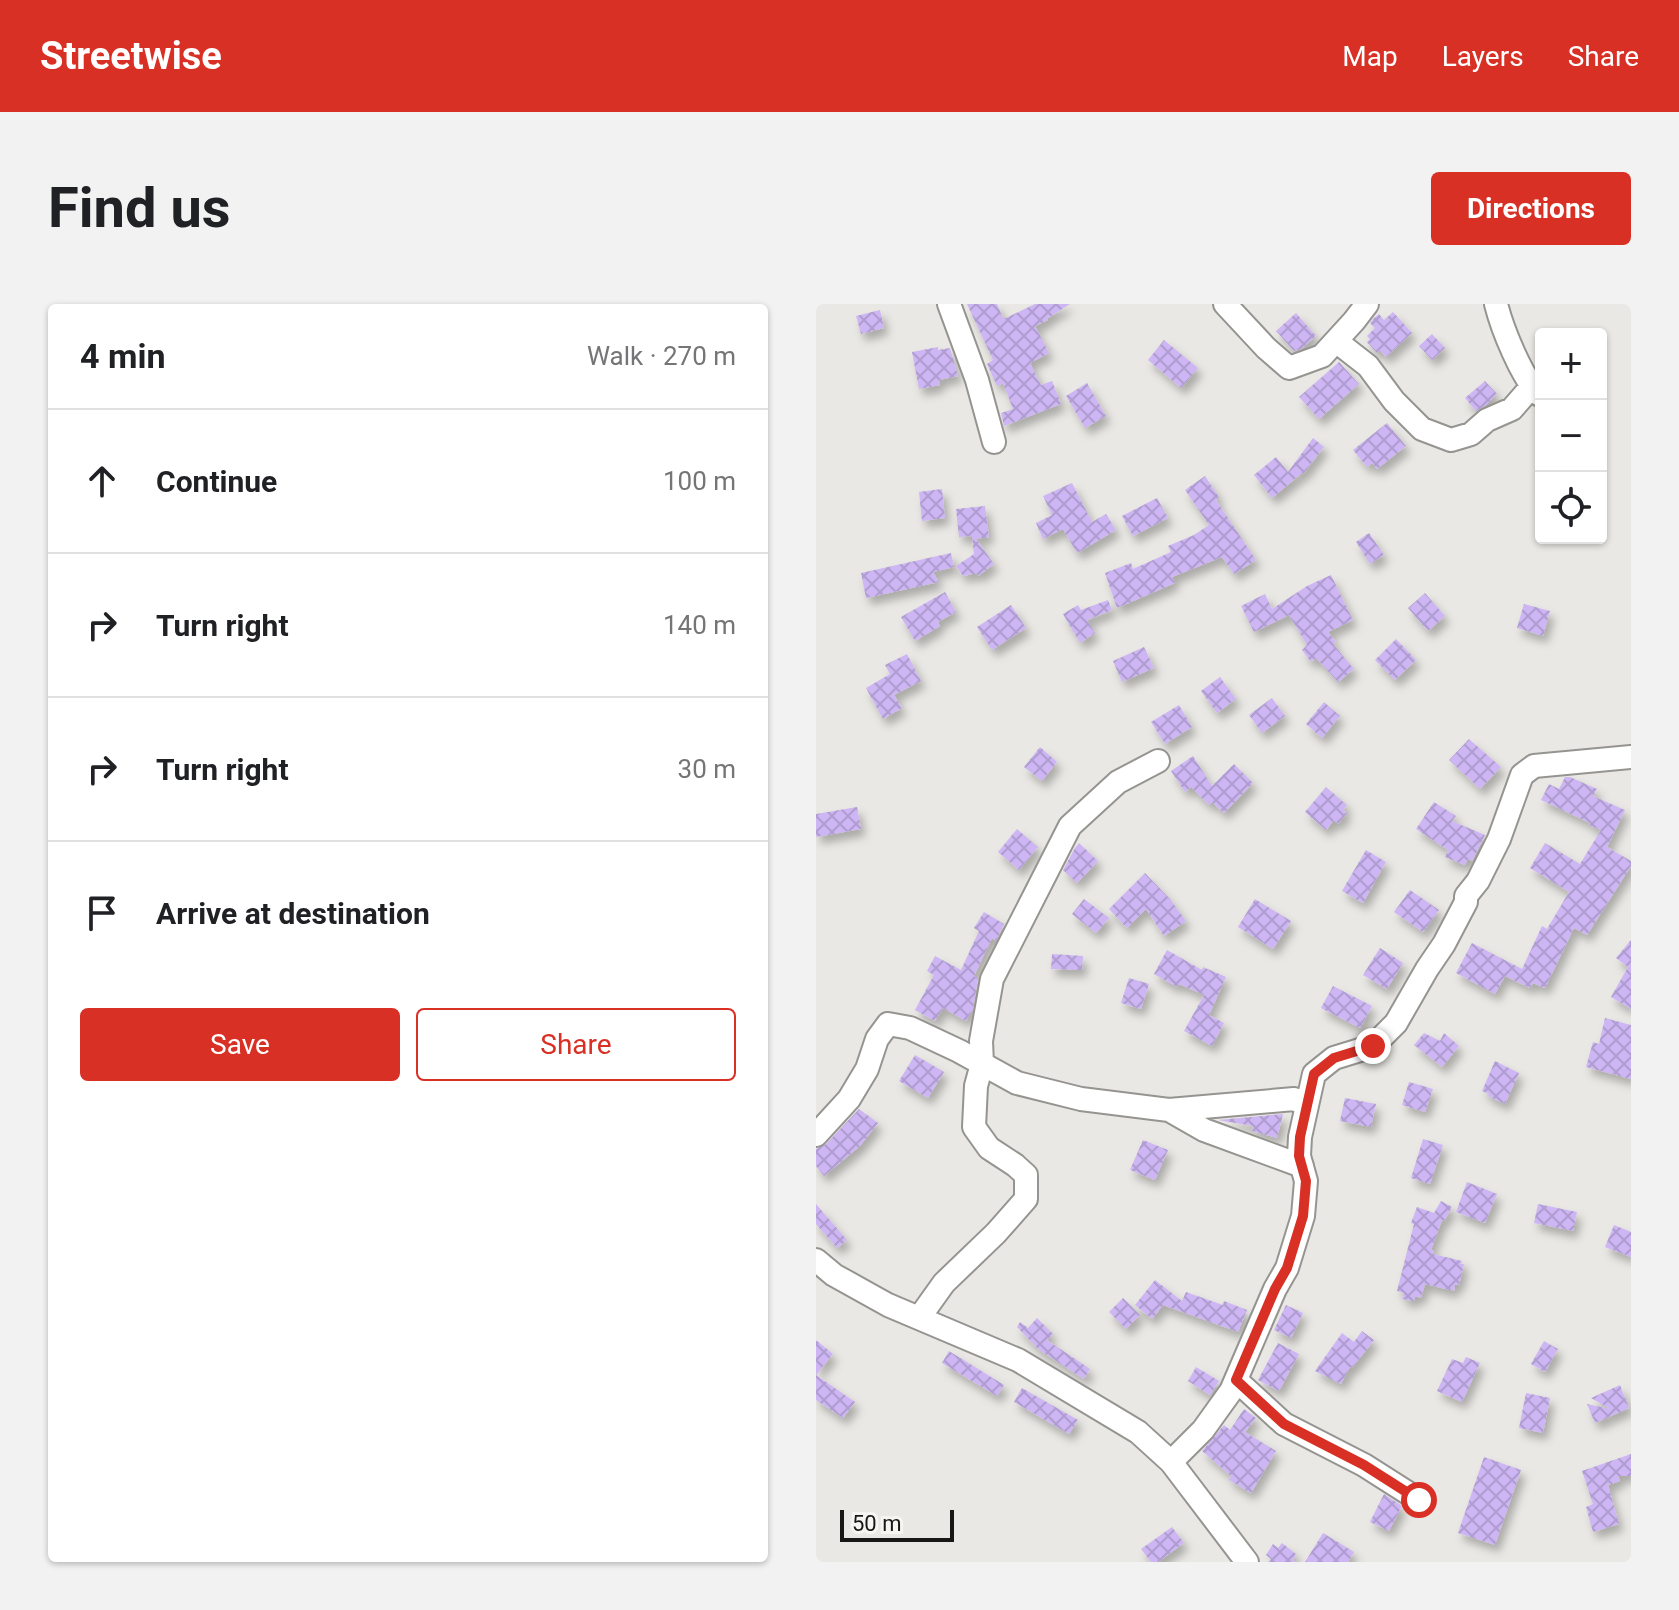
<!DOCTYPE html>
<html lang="en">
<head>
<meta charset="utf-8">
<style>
  body { margin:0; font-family:Roboto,sans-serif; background:#f2f2f2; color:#202124 }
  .controls { position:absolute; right:24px; top:24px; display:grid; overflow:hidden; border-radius:8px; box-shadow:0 2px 6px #0004 }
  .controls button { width:72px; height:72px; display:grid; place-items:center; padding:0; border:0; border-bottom:2px solid #e0e0e0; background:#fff; color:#202124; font:40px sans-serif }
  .scale { position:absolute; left:24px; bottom:20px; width:114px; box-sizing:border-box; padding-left:8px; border:4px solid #171716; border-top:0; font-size:22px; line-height:28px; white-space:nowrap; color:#171716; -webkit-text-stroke:6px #f6f5f1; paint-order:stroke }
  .stop { position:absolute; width:24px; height:24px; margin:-18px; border:6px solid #d93025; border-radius:50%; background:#fff }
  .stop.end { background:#d93025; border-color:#fff; box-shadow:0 2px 8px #0008 }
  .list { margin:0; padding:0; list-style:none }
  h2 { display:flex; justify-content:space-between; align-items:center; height:104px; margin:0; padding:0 32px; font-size:34px }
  h2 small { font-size:26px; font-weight:400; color:#757577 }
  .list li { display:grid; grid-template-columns:52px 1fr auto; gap:24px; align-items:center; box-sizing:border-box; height:144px; padding:0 32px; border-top:2px solid #e0e0e0 }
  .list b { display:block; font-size:30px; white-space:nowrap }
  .list em { font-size:26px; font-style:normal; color:#757577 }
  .actions { display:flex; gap:16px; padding:24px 32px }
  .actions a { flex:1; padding:18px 0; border:2px solid #d93025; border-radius:8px; text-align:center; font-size:28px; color:#d93025 }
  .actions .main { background:#d93025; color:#fff }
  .icon { flex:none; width:44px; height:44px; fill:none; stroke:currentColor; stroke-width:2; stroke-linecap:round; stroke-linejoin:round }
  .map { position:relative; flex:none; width:815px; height:1258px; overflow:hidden; border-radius:8px }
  header { display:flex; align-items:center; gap:48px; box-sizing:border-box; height:112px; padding:0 40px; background:#d93025; color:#fff }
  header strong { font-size:38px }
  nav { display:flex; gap:44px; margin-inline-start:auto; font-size:28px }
  .intro { display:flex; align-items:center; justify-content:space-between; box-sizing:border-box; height:192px; padding:0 48px }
  h1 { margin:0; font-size:56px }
  .button { padding:20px 36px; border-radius:8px; background:#d93025; color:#fff; font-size:28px; font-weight:700 }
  main { display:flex; gap:48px; padding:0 48px }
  aside { flex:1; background:#fff; border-radius:8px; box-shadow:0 2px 6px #0004 }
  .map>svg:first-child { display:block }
  .building { fill:url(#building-cross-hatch); filter:url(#shadow) }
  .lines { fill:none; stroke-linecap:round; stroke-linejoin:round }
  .minor-casing { stroke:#959490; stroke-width:26 }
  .minor { stroke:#fff; stroke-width:22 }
  .route { stroke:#d93025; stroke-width:10 }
</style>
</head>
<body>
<header>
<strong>Streetwise</strong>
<nav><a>Map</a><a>Layers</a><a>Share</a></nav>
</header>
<div class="intro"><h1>Find us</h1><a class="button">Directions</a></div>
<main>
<aside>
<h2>4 min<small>Walk · 270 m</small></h2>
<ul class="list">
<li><svg class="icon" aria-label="ahead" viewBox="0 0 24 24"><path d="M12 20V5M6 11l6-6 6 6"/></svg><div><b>Continue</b></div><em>100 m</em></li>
<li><svg class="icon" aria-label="right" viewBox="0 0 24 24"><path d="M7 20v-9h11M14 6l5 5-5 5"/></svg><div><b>Turn right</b></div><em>140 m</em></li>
<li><svg class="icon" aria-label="right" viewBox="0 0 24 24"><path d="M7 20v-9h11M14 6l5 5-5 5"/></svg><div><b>Turn right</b></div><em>30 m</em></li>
<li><svg class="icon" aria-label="arrive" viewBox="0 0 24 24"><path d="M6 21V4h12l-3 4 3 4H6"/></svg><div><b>Arrive at destination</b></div></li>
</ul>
<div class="actions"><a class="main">Save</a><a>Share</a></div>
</aside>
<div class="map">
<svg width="815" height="1258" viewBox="0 0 815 1258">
  <defs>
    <pattern id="building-cross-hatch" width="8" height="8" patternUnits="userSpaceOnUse" patternTransform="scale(2)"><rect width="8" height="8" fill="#cdb6f3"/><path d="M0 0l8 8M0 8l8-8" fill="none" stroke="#af9cd0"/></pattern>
    <filter id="shadow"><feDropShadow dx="4.5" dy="7" stdDeviation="4" flood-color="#0004"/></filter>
  </defs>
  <rect width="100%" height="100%" fill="#e9e8e4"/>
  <path class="building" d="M151,0H181L187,14H190L219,0H254L232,14V16L219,22L233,49L214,59L225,81L236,77L245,100L188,122L185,109L197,105L187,79L181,82L171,60L177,56Z
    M64,6L68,24L45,30L40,12Z
    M577,8L596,29L570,53L564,46L561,49L551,38L554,35L551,32L559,24L554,19L557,15L563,10L568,16Z
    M480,9L500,32L485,45L478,47L460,27Z
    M616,30L629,44L616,56L603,42Z
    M348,36L382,64L365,84L332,56Z
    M122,43V46L134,44L142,72L123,76L124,81L103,85L96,48Z
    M523,58L543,80L503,115L483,93Z
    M669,77L681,90L670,101L660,107L649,94Z
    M271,79L290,112L269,124L250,92Z
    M571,119L590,142L561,165L556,159L551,163L537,146Z
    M497,134L508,143L487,170L486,169L456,194L438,171L460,153L472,168Z
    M389,172L403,193L400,196L440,256L418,270L406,253L356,273L359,279L301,304L289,269L315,259L317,265L355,248L352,242L378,231L393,221L369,186Z
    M256,179L276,218L290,210L300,226L261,249L247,225L227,235L220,219L236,211L227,192Z
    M126,185L129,214L106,217L103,188Z
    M341,194L352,214L317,232L306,212Z
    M169,202L173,233L160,235L178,260L162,272L161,269L147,272L140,262L158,250L156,232L143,233L140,205Z
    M553,229L568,251L554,260L540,238Z
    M135,249L138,263L117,268L123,278L50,294L45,269Z
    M515,271L537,316L512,328L520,338L517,340L538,365L522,378L500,354L495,358L486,346L491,341L473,311L438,328L425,302L449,290L456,305L491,282Z
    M129,288L140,308L122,318L124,322L99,337L85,313Z
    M609,289L629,312L612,327L592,304Z
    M292,296L296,306L271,316L279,329L264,339L247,310L262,301L265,306Z
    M708,300L734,307L727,332L701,324Z
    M195,301L210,324L176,346L161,323Z
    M580,335L600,356L579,376L559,356Z
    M328,343L338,364L306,378L297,357Z
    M91,350L105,377L78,391L86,404L67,415L50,384L74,370L69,361Z
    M404,373L420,395L401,409L385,387Z
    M456,394L469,412L446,429L433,411Z
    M508,398L524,412L506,434L490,420Z
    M363,401L376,423L349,440L335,418Z
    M653,435L685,463L664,485L633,456Z
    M224,443L241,458L226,477L208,463Z
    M377,452L396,482L418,460L437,479L408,509L396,498L393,501L375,483L369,488L355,467Z
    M749,473H754L781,485L777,492L809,506L791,543L815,557V562L771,631L758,624L729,684L717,679L714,684L689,672L679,690L640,669L656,639L706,665L726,622L731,625L753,588L714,564L729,539L764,560L785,526L773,521L774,519L725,496L733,480L743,485Z
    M510,483L531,501L527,506L531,509L522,520L518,516L510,526L489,508Z
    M618,498L640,512L636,517L669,531L656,557L652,555L649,561L629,553L632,546L600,525Z
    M41,503L45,525L0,533V510Z
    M201,525L222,543L203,566L182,548Z
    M263,539L282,557L261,579L247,566L259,544Z
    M550,546L570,558L547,599L526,587Z
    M329,569L354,595L370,617L348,632L330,605L311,624L293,605Z
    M594,586L623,606L607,628L578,608Z
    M268,595L293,614L280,629L256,610Z
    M439,595L475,617L457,645L422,623Z
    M168,608L188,620L180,637L176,634L158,672L162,674L157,705L150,717L127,704L119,717L99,706L118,671L111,667L119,652L145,666L163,627L158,624Z
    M815,636V705L795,693L812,663L800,654Z
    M564,644L587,659L571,685L547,671Z
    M351,646L386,666L387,663L410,673L393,711L408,719L396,742L368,727L388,691L363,680L361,683L338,670Z
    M236,650L267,652L266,666L235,665Z
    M313,674L333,680L325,705L305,699Z
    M517,682L556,702L544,724L505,704Z
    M789,714L815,721V775L770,763L777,738L783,740Z
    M608,729L624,737L628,729L643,742L626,763L598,741Z
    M99,751L128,768L112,794L83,777Z
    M679,757L703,769L689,800L672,792L673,790L666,787Z
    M593,778L617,785L609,808L586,801Z
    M529,794L560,800L555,823L524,817Z
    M43,805L62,819L44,842L8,872L0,862V845L10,840Z
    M467,810L461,834L436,827L437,822L402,816Z
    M607,835L627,841L614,880L595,874Z
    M327,836L352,846L339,876L314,866Z
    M651,878L681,890L669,919L640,908Z
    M625,897L636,903L628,917L626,916L615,946L618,947L617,950L646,957L645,960H648L643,981L639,980L638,987L609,980L605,994L599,992L598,997L586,995L588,989L581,987L598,920L595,919L601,903L618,909Z
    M0,900L31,936L21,944L0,920Z
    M722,900L761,908L757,927L718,919Z
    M798,921L815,928V953L789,943Z
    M339,976L366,997L370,988L407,1001L408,997L431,1006L422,1028L347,1001L336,1015L319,1001Z
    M307,994L324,1011L310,1025L293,1008Z
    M470,1001L487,1009L475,1034L458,1026Z
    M221,1014L237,1030L231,1036L274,1065L268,1075L222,1045L201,1023L204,1018L212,1024Z
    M546,1027L558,1036L536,1064L534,1063L525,1080L499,1067L526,1029L538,1038Z
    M0,1036L17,1050L0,1071L39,1098L27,1114L0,1096Z
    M728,1037L742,1045L729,1068L715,1060Z
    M462,1039L483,1050L463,1087L442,1076Z
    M133,1047L188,1081L181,1092L126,1059Z
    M650,1053L664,1059L646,1098L621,1087L636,1055L647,1059Z
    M380,1063L403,1077L394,1091L372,1077Z
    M804,1081L813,1104L779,1119L771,1100L794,1105L775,1094Z
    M206,1084L262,1116L253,1130L198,1098Z
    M710,1089L734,1094L727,1129L703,1124Z
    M428,1105L440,1114L429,1128L460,1147L435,1189L413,1176L415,1172L386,1147L408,1121L414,1126Z
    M815,1150V1172H802L804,1177L792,1181L803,1220L777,1228L770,1203L777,1200L766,1167Z
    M668,1153L705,1166L679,1241L642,1229Z
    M568,1190L586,1202L573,1227L554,1218Z
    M356,1223L368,1239L342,1258H335L325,1245Z
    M507,1229L538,1248L532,1258H489Z
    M466,1239L480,1250L477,1256L479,1258H453L455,1255L450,1251L457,1240L462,1244Z"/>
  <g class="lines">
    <g class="minor-casing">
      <path id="minor" d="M133,0L161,76L178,138
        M409,0L450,44L473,64L506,52L538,17L551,0
        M680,0C686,24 706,75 724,91
        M520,37L552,62L578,97L606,125L635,136L655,130L671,116L696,105L716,82
        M353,806L388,826L486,862
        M0,831L33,795L51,765L61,735L72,720L94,724L143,747L201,779L265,795L353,806L478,795L491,801
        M0,956L18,971L72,1001L202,1056L322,1128L355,1158L431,1258
        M103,1014L128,979L180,929L210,895V871L199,861L173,844L158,823L160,782L166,760L165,737L176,675L254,522L302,478L342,457
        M420,1076L468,1120L548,1161L603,1196
        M355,1158L387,1126L415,1087L459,985L471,964L487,912L490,877L483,852L484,833L498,770L518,754L557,742L580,719L611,665L628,640L650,598V592L662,577L683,535L706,471L718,462L815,453"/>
    </g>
    <use href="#minor" class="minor"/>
  </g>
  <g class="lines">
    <path class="route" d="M557,742L518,754L498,770L484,833L483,852L490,877L487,912L471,964L459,985L420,1076L468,1120L548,1161L603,1196"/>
  </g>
</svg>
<div class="controls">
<button>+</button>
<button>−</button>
<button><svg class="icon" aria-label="locate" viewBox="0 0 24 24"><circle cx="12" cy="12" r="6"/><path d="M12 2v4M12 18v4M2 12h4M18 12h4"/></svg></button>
</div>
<div class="scale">50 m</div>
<div class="stop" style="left:603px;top:1196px"></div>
<div class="stop end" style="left:557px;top:742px"></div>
</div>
</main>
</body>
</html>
